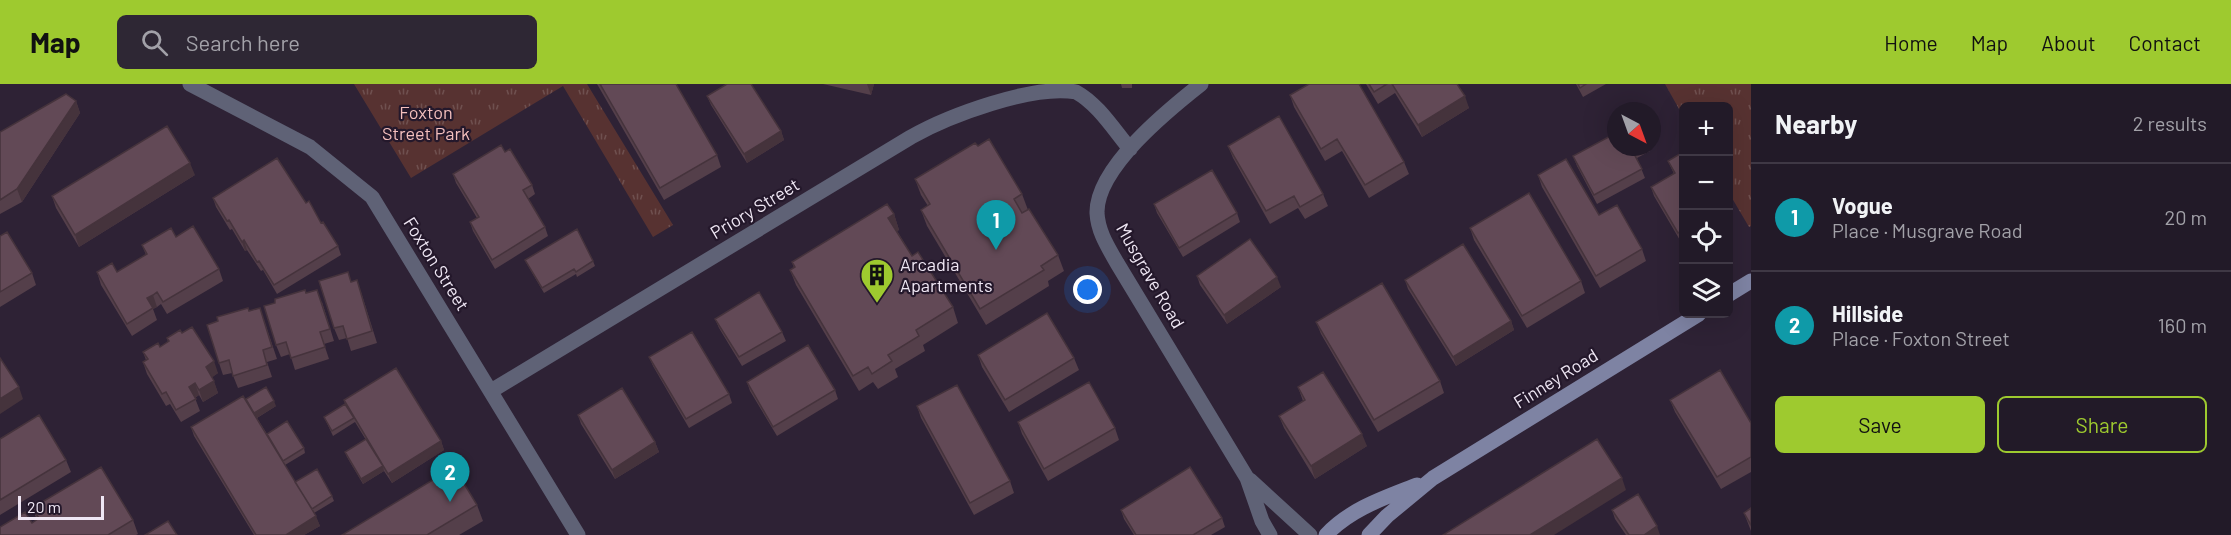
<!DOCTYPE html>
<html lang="en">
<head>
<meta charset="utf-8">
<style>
  body { margin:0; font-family:Barlow,sans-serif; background:#2e2734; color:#f1f3f6 }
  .controls { position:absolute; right:18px; top:18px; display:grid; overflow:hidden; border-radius:9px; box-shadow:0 6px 24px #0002 }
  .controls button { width:54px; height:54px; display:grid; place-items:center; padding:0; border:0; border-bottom:2px solid #3f3845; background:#221a28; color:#f1f3f6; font:30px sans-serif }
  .compass { position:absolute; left:1607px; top:18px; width:54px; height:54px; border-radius:50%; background:#221a28; box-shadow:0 6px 24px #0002; rotate:139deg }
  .scale { position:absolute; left:18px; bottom:15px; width:86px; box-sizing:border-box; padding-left:6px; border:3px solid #efe7f4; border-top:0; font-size:16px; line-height:21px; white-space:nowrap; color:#efe7f4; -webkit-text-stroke:4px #24182b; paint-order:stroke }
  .you { position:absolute; left:1088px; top:206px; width:21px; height:21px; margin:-15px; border:4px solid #fff; border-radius:50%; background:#1a73e8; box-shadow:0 0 0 9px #1a73e833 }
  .badge { display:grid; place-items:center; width:39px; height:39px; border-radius:50%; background:#9eca2f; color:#fff; font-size:20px; font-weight:700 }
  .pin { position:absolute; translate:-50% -50px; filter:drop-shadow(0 2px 3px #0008) }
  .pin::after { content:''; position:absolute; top:32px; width:21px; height:18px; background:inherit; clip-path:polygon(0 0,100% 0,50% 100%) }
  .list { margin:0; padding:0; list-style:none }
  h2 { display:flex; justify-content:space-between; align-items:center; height:78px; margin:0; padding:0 24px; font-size:26px }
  h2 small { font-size:20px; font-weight:400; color:#a2a1a8 }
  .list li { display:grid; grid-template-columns:39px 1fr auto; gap:18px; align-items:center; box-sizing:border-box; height:108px; padding:0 24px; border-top:2px solid #3f3845 }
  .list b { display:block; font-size:22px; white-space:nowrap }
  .list p { margin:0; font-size:20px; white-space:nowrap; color:#a2a1a8 }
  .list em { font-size:20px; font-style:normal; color:#a2a1a8 }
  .actions { display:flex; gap:12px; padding:18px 24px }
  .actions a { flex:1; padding:14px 0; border:2px solid #9eca2f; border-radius:9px; text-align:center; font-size:21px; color:#9eca2f }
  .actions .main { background:#9eca2f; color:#111 }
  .icon { flex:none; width:33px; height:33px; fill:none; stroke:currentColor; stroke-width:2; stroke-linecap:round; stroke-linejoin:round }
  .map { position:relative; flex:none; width:1751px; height:451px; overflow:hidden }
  header { display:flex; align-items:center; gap:36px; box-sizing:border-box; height:84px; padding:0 30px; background:#9eca2f; color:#111 }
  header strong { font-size:28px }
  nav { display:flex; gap:33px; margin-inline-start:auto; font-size:21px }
  .search { width:420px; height:54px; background:#2e2734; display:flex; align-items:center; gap:15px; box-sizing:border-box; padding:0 21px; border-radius:9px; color:#a2a1a8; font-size:22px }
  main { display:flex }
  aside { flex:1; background:#221a28 }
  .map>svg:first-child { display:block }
  .park { fill:url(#park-tufts) }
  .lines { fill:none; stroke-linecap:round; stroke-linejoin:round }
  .street { stroke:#5f6276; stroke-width:15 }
  .secondary { stroke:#7e83a3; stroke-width:15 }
  .wall { fill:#543f4a }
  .shaded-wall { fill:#45333c }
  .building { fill:#624956; stroke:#45333c; stroke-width:1.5 }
  .labels { text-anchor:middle; stroke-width:4.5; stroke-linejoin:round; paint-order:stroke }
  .park-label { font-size:18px; fill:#f4bfbd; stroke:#24182b }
  .street-label { font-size:18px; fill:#efe7f4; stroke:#24182b }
  .poi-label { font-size:18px; fill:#efe7f4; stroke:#24182b; text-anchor:start }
</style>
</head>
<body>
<header>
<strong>Map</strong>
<div class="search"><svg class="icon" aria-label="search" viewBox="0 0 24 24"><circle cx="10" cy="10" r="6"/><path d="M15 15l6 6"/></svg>Search here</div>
<nav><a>Home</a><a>Map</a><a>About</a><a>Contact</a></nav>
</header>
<main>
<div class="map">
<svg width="1751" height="451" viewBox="0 0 1751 451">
  <defs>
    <pattern id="park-tufts" width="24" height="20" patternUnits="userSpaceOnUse" patternTransform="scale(1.5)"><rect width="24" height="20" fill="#573231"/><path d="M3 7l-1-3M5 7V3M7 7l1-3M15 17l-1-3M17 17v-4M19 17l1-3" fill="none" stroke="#6f504f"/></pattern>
  </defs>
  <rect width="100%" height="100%" fill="#2e2235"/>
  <path class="park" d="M354,0H587L673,141L653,153L563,2L411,94Z
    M1665,0H1751V142L1749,143L1729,109L1728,22H1684L1683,32Z"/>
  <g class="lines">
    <path class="street" d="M190,0L310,63L372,113L578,451
      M1201,0C1168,26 1096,84 1097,129C1098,148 1108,163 1117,179L1247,394L1262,437L1270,451
      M491,307L911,53C948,32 1033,0 1076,8C1098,20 1114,46 1130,65
      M1250,396L1310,451"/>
    <path class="secondary" d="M1728,211L1751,197
      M1326,451C1350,425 1384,414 1417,401
      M1369,451L1387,432L1433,394L1699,230"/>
  </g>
  <path class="wall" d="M597,0H676L717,71L721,83L664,116Z
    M823,0H874L871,11Z
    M1121,0H1132V4H1122Z
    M1366,0H1457L1469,24L1422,53L1395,9L1378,20Z
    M1576,0H1606L1583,13Z
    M1290,11L1404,78L1409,90L1369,114L1342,67L1325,77L1294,23Z
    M707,12L781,47L784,56L747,79L711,21Z
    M76,17L80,29L22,118L0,130V48Z
    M1228,62L1323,110L1328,122L1305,135L1298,124L1270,140L1233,74Z
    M1616,63H1648L1650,67L1637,74L1645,94L1597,120L1577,82L1573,72Z
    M505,68L532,101L535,110L528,115L545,143L548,152L495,185L473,147L470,138L477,134L456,99L453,90Z
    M1683,68V157L1681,158L1654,112L1651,103L1674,90L1668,77Z
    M195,91L79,163L56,124L52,112Z
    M1538,91L1599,131L1642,165L1646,177L1600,204L1542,103Z
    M915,95L1022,110L1028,126L1058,171L1064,187L1048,197L1049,202L986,241L927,142L921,126L928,122L921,111Z
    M213,114L306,119L338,162L341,171L277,210L263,186L261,187L247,166L245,167L232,145L230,146L216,123Z
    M1154,120L1237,129L1240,138L1183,173L1157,129Z
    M894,130L899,146L897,147L912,172L953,223L958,239L923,261L925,267L895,285L898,293L878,305L873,298L859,307L796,201L790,186L794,184L792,178Z
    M1470,144L1581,197L1585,209L1527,244L1474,156Z
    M0,152L32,189L36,201L0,223Z
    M176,153L219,185L223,197L167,230L161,220L157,223L153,225L157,236L132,252L101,201L97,188H117L146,171L142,161Z
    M525,176L593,177L595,182L577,193L576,190L544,209L527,180Z
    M1197,192L1281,203L1227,240L1200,201Z
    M1405,196L1511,237L1514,246L1456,282L1408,205Z
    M351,198L361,208L377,259L351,267L347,254L339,256L334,244Z
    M306,209L322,218L334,257L324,260L329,275L295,286L290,270L281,273L276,261L275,219Z
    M249,227L264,236L277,275L267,278L272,293L238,304L232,289L223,291L219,279L218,237Z
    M715,235L782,248L786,257L742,282L719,244Z
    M1316,238L1440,297L1444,309L1378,348L1321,250Z
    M182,249L218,289L212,293L218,309L203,318L199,311L195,314L200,327L181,338L170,320L166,322L147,290L143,278L146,276L143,268L160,263L168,258L167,254Z
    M978,271L1074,274L1079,286L1009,328L982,283Z
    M649,273L729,310L732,319L689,344L653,282Z
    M747,298L835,306L838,315L777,352L750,307Z
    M1298,303L1367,362L1315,395L1284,344L1279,332L1303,317Z
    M246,315L276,322L257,334L267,350L304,364L305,369L285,381L295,398L332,412L334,417L314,429L320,442L304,451H254L194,352L191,343Z
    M344,316L441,357L444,366L392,399L384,387L363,400L347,373L345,368L366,356L355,338L333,352L324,333L345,320Z
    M1670,316L1751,339V388L1721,405L1675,328Z
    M917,322L1010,397L1014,409L974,431L921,334Z
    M578,331L655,358L659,368L615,395L581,340Z
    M1018,338L1115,344L1119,356L1048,397L1022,350Z
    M0,355L66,376L71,388L0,431Z
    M477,421L483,437L459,451H342Z
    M32,424L133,436L138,450L136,451H0L32,439L37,436Z
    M1751,424V447L1744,429Z
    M1121,426L1222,434L1225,443L1211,451H1134L1124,435Z
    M1612,426L1660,451H1626L1615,435Z"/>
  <path class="shaded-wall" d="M867,0H874L871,11Z
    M1465,12L1469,24L1422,53L1418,41Z
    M76,17L80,29L22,118L17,105Z
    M781,47L784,56L747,79L744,70Z
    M190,79L195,91L79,163L75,151Z
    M894,130L899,146L894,149L888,134Z
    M244,156L247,166L245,167L242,158Z
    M1277,193L1281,203L1227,240L1224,231Z
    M153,211L157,223L153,225L147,214Z
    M1511,237L1514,246L1456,282L1453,273Z
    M214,277L218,289L210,295L206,283Z
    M214,297L218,309L203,318L199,306Z
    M195,299L199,311L193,315L189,303Z
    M19,303L23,315L0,330V315Z
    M274,317L276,322L255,335L253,330Z
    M1362,350L1367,362L1315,395L1311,382Z
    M441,357L444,366L392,399L388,390Z
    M655,358L659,368L615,395L612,386Z
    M383,382L384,387L363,400L361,395Z
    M1622,394L1626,406L1554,451H1530Z
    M316,432L320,442L304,451H286Z
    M1657,442L1660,451H1644Z"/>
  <path class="building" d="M600,0H676L717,71L660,104Z
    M727,0H751L781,47L744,70L707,12Z
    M1309,0H1359L1404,78L1365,101L1337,55L1321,65L1290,11Z
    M1369,0H1387L1374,8Z
    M1392,0H1457L1465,12L1418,41Z
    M1578,0H1586L1580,4Z
    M66,10L76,17L17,105L0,116V48Z
    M1279,32L1323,110L1300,123L1294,112L1266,127L1228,62Z
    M167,42L190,79L75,151L52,112Z
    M1616,49V63H1638L1632,66L1642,85L1594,111L1573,72Z
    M989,55L1022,110L1014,115L1022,129L1029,125L1058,171L1041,182L1044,186L980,225L921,126L930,120L915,95L975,59L978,62Z
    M501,61L505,68L510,65L532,101L523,106L545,143L492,176L470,138L479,133L453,90Z
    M1683,68V146L1678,149L1651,103L1675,89L1668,77Z
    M277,74L306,119L309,117L321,139L323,138L338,162L274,201L259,177L257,178L244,156L242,158L229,136L227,137L213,114Z
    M1566,75L1599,131L1617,121L1642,165L1596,192L1538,91Z
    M1212,86L1237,129L1179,164L1154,120Z
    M1529,109L1581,197L1522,232L1470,144Z
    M887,120L894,130L888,134L912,172L918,168L953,223L916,246L919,252L888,271L892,277L872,290L868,283L853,292L790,186L795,183L792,178Z
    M193,142L219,185L163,218L157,208L153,211L147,214L153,224L127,240L97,188L112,179L117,188L147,170L142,161L171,144L176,153Z
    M577,145L593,177L576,188L574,185L542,204L525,176Z
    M7,148L32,189L0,208V152Z
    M1250,155L1277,193L1224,231L1197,192Z
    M1463,160L1511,237L1453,273L1405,196Z
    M348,188L351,198L357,196L372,247L347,255L343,242L334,244L319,197Z
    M1382,199L1440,297L1374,336L1316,238Z
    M305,206L306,209L317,206L330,245L320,248L325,263L291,274L286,258L276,261L264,222L275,219V215Z
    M759,208L782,248L739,273L715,235Z
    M248,224L249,227L260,224L272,263L263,266L267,281L233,292L229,276L219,279L207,241L218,237L217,233Z
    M1047,229L1074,274L1005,316L978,271Z
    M192,243L214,277L206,283L214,297L199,306L195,299L189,303L196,315L176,326L166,308L162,310L143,278L148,275L143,268L158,259L160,263L169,257L167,254L180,246L182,249Z
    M692,248L729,310L686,335L649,273Z
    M808,261L835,306L773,343L747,298Z
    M0,274L19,303L0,315Z
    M396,284L441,357L388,390L344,316Z
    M1720,286L1751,339V373L1717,393L1670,316Z
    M1323,288L1362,350L1311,382L1279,332L1305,316L1298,303Z
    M1089,298L1115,344L1044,385L1018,338Z
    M957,301L1010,397L970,419L917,322Z
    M266,303L274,317L254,329L246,315Z
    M622,304L655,358L612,386L578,331Z
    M243,312L316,432L286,451H256L191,343Z
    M345,320L354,334L332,347L324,333Z
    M39,331L66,376L0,416V355Z
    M287,337L304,364L283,377L267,350Z
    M366,355L383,382L361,395L345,368Z
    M1597,355L1622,394L1530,451H1443Z
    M101,383L133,436L108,451H0V443L25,428L32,439L39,434L32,424Z
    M454,383L477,421L427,451H342Z
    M1190,383L1222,434L1193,451H1136L1121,426Z
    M317,385L332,412L312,425L295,398Z
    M1638,410L1657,442L1644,451H1629L1612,426Z
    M1751,424V441L1744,429Z
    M168,437L177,451H145Z"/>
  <defs>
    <g id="building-pin" transform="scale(1.725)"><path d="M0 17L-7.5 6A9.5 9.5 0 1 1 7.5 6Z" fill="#9eca2f" stroke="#24182b"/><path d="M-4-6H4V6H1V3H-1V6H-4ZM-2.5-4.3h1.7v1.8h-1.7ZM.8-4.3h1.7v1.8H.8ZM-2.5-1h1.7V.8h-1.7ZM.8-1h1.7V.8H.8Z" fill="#111"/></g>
  </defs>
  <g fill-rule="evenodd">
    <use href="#building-pin" x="877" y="191"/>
  </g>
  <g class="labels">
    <g class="park-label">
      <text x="426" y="35">Foxton<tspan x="426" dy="21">Street Park</tspan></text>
    </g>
    <g class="street-label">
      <text transform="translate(755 125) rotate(-31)" y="6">Priory Street</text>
      <text transform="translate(436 180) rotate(58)" y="6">Foxton Street</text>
      <text transform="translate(1150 192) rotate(60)" y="6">Musgrave Road</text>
      <text transform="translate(1556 295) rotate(-32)" y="6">Finney Road</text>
    </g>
    <g class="poi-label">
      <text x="900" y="187">Arcadia<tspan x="900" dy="21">Apartments</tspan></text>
    </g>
  </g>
</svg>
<div class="controls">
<button>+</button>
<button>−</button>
<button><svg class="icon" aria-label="locate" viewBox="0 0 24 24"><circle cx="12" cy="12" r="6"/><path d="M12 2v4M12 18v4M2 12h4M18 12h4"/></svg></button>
<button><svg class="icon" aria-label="layers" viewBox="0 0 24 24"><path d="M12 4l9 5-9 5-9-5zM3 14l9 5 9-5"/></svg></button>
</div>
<svg class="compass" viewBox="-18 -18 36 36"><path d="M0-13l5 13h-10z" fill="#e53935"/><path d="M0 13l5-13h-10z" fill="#a2a1a8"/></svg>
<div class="scale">20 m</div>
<div class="you"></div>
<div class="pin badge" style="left:996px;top:166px;background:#0f9aa8">1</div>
<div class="pin badge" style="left:450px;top:418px;background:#0f9aa8">2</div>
</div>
<aside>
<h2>Nearby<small>2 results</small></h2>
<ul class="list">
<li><span class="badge" style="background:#0f9aa8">1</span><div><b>Vogue</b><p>Place · Musgrave Road</p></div><em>20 m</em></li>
<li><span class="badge" style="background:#0f9aa8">2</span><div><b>Hillside</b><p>Place · Foxton Street</p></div><em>160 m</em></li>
</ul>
<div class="actions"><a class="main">Save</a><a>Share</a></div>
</aside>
</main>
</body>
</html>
